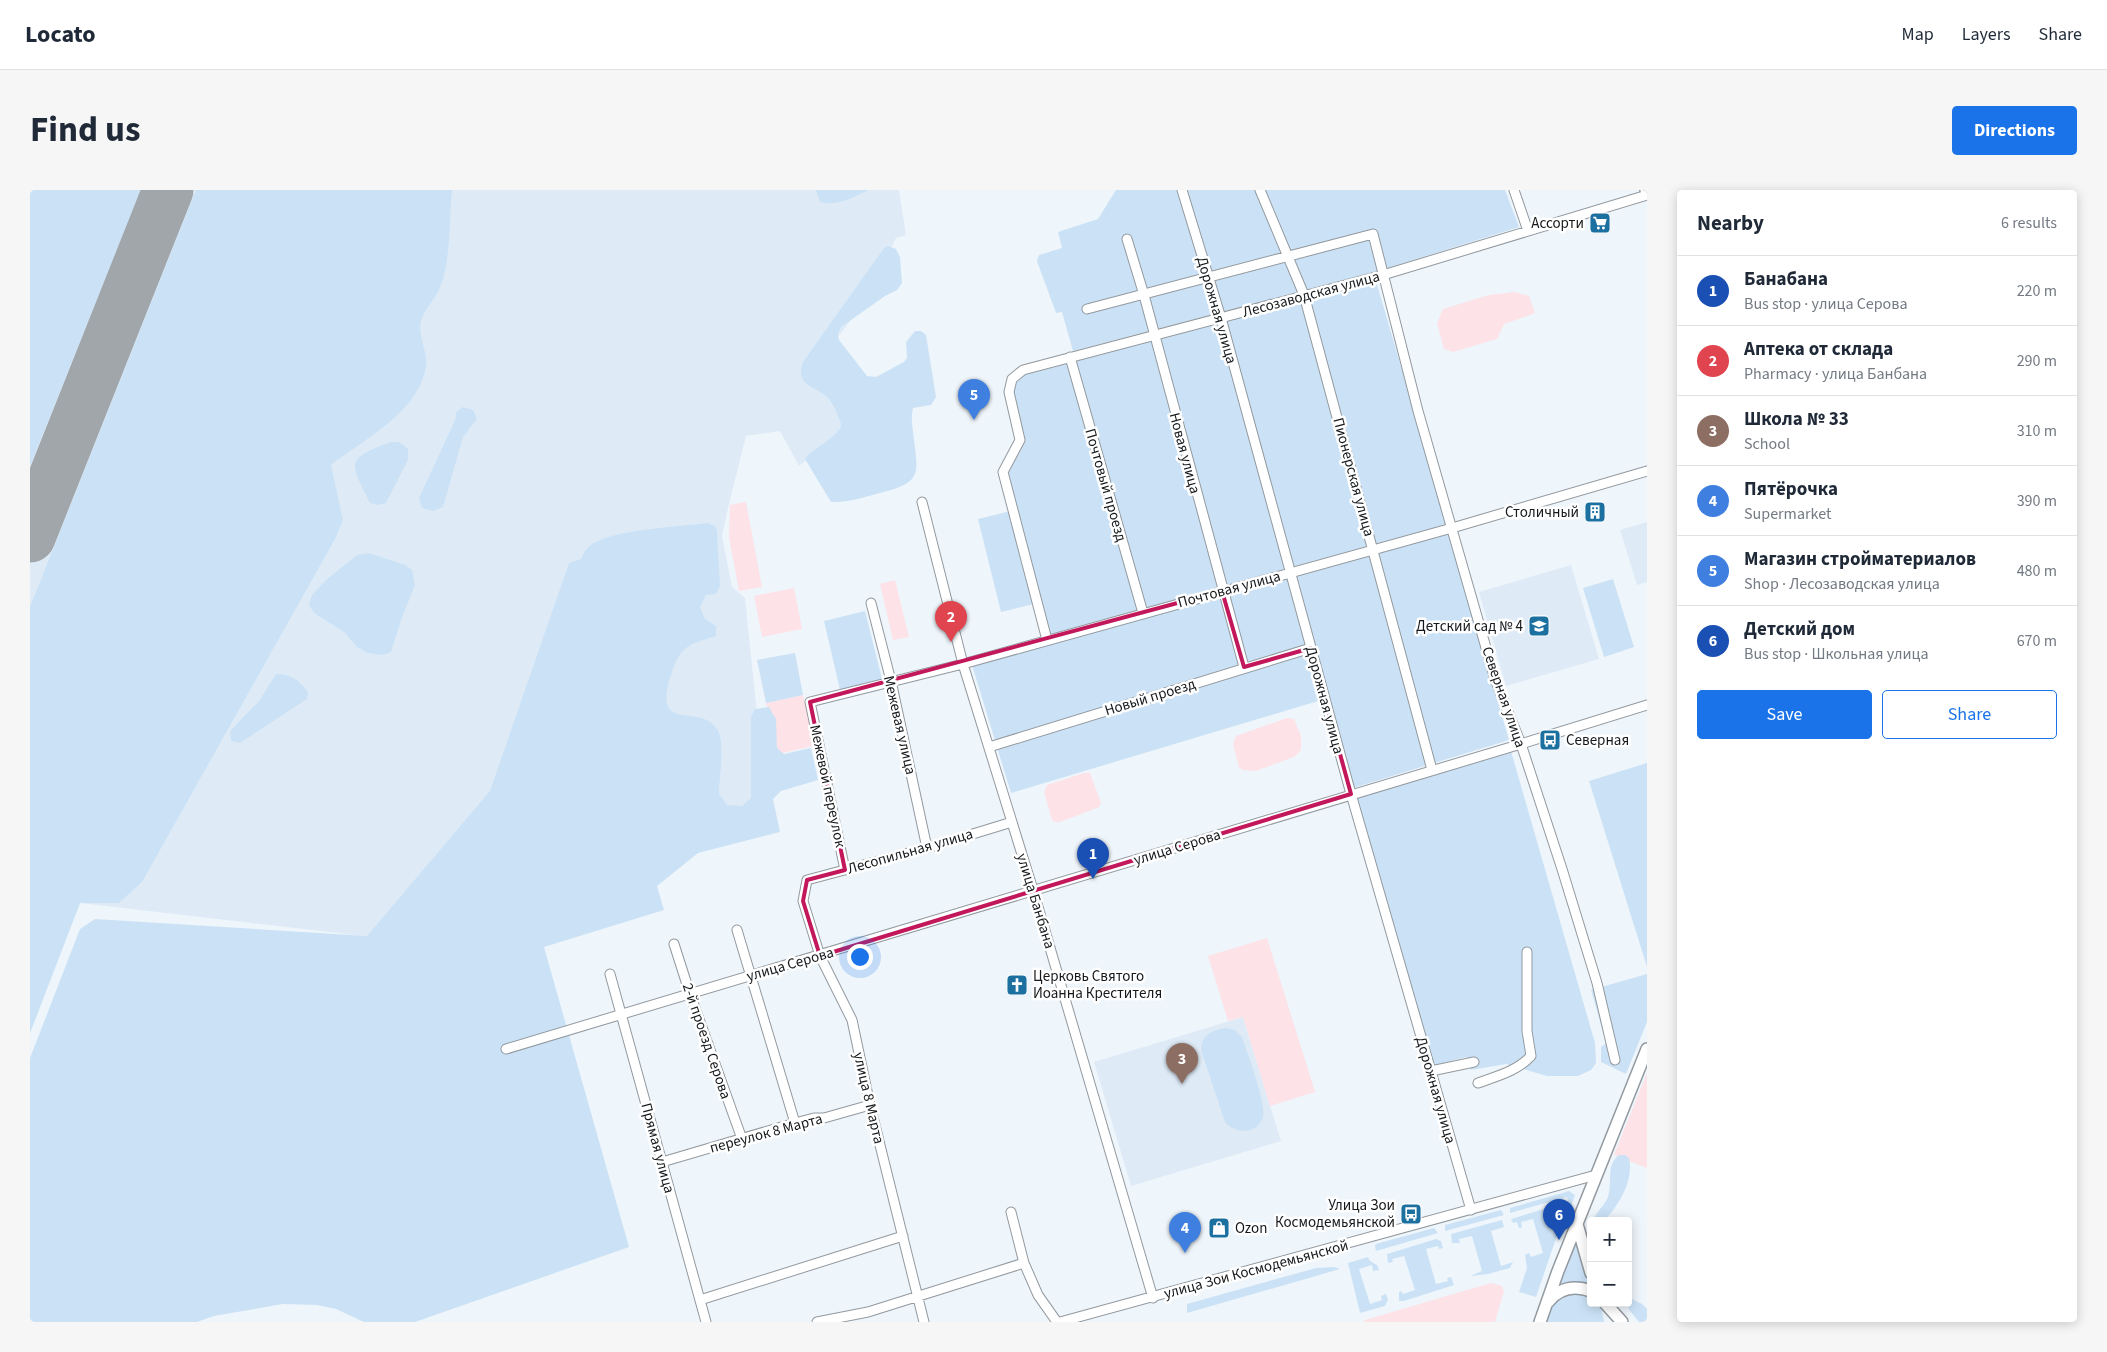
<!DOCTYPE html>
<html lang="en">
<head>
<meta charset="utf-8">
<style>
  body { margin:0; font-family:"Source Sans 3",sans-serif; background:#f6f6f7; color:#1f2937 }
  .controls { position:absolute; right:15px; bottom:15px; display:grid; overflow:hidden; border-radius:5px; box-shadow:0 2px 12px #0003 }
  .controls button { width:45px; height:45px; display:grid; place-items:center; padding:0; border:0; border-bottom:1px solid #e0e1e3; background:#fff; color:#1f2937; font:25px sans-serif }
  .you { position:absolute; left:829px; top:766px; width:18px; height:18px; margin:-12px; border:4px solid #fff; border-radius:50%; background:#1a73e8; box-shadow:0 0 0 8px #1a73e833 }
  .badge { display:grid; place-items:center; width:32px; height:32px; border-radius:50%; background:#1a73e8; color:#fff; font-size:16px; font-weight:700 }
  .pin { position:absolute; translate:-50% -41px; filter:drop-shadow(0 1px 2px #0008) }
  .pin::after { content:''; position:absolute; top:26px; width:18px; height:15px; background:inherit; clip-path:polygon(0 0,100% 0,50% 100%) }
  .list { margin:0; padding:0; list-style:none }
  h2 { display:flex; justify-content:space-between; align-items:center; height:65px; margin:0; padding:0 20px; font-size:21px }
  h2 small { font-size:16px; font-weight:400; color:#747a83 }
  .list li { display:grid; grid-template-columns:32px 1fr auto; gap:15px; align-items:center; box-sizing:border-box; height:70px; padding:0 20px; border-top:1px solid #e0e1e3 }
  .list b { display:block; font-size:19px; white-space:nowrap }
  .list p { margin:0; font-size:16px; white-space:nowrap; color:#747a83 }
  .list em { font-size:16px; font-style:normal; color:#747a83 }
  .actions { display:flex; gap:10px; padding:15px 20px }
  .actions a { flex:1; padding:11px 0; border:1px solid #1a73e8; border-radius:5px; text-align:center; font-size:18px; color:#1a73e8 }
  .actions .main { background:#1a73e8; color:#fff }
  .map { position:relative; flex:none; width:1617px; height:1132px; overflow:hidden; border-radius:5px }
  header { display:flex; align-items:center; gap:30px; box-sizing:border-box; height:70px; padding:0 25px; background:#fff; border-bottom:1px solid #e0e1e3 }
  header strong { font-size:24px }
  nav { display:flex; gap:28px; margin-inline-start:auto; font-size:18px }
  .intro { display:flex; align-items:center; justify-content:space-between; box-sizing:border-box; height:120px; padding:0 30px }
  h1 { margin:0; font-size:35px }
  .button { padding:12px 22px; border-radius:5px; background:#1a73e8; color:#fff; font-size:18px; font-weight:700 }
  main { display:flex; gap:30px; padding:0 30px }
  aside { flex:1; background:#fff; border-radius:5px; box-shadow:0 2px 12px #0003 }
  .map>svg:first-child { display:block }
  .built { fill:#deebf7 }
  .industrial { fill:#fde2e7 }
  .green { fill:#cbe2f6 }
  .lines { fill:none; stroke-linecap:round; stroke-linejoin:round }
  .runway { stroke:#a0a6aa; stroke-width:51 }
  .minor-casing { stroke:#92999f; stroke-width:11 }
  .major-casing { stroke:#92999f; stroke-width:14 }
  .minor { stroke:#fff; stroke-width:9 }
  .major { stroke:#fff; stroke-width:11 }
  .marked { fill:none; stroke:#c2185b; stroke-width:4; stroke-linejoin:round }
  .labels { text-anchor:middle; stroke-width:5; stroke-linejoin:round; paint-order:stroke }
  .poi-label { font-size:15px; fill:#16191b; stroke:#fff; text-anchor:end }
  .street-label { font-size:15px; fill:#16191b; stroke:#fff }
</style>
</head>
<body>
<header>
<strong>Locato</strong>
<nav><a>Map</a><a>Layers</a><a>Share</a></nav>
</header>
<div class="intro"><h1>Find us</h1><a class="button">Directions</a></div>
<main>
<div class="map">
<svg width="1617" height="1132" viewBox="0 0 1617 1132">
  <rect width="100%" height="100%" fill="#eef5fb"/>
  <path class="built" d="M0,0H869L876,45L866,48L836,111L778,185L803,206L815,242L769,276L750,241L716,246L699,314L692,346L702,397L715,408L738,630L694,640L386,752L50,713L0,843Z
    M1617,332V392L1607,395L1590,340Z
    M1541,375L1569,469L1476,496L1449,402Z
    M1213,827L1251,951L1101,996L1064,872Z"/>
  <path class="industrial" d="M1485,102L1499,106L1505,123L1474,134L1467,149L1423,162L1414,159L1407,133L1413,119L1459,105Z
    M716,312L732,397L709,401L699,347L700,315Z
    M865,390L879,447L863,450L850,394Z
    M764,398L772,439L732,447L724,406Z
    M773,505L784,556L747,564L736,513Z
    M1257,528L1264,529L1271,546V560L1264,567L1226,581L1213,580L1209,577L1203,554L1206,546Z
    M1054,583H1060L1071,613L1069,617L1030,632H1025L1022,630L1014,602L1017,595Z
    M1237,748L1285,902L1240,916L1213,827L1198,831L1178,766Z
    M1617,883V978L1584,965Z
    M1461,1093L1472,1096L1474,1101L1465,1132H1334L1335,1130Z"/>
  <path class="green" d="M0,0H111L0,276Z
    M166,0H422C419,29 421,68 411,95C407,107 397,116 392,128C386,144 398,160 396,176C390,221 335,249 301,275L313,330L305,349L112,692L89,713H50L0,843V417Z
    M786,0H839C823,7 808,17 790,12Z
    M1086,0H1475L1489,37L1348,81L1043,161L1032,122L1026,123L1007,71L1009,65L1032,58L1028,42L1068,29Z
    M858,56L866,59L870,67L872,93L867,100L855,106L811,137L808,144L809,150L837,186L846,187L874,172L877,168L876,152L885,141H891L896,145L906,207L901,215L883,218C881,227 882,233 883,241C887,282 896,292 850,303C834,307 817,313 801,312L775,269L778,265C787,257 801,250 809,240C813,236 810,231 808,226C805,218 802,212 796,206C782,195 765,195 773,172L854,58Z
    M1346,91L1417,334L1018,445L978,284L995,251L984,202L986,192L995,185Z
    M433,217L443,220L447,229L433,247L413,317L403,321L392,318L389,308L426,228V222Z
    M361,252H369L378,259V270L356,313L348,315L340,313C319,271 315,269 361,252Z
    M981,321L1004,414L971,422L948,329Z
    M677,333L685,336L687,340L690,396L686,404L676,405L670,417L675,429L686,436V446C660,454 651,455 642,482C620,547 669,511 687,539C696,553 689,586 689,604L697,615L712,616L721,608V527L725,519L739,517L746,529L747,558L754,564L781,558L788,590L751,601L743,609L750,642L668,663L627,696L634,720L514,757L599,1057L385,1132H334L306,1119L287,1115L253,1114L184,1126L167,1132H0V868L50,739L65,729L337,746L460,601L539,373L551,369C554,362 558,355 566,352C592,339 646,337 677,333Z
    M1419,344L1479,550L1323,598L1298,508L981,603L942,475Z
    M339,363L375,375L382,380L385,395L371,430L361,462L352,465L338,463L327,457L314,442L284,423L279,415L282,405L296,390L327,365Z
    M1583,389L1604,457L1574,467L1553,398Z
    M835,421L852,489L810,500L794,431Z
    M765,463L773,505L736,513L727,470Z
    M246,484C262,484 269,490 278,502L277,509L210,553L201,551L200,541L229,511Z
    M1481,561L1565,853L1566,873L1561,880L1548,886H1517L1476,874L1441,880L1436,867L1403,876L1326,608Z
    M1617,573V777L1559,591Z
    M1617,784V832L1596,884L1571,872V857L1575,854V849L1561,800Z
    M1196,838L1205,840L1212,847C1217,861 1237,916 1233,927C1228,944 1205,945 1195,932L1171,860C1171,845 1182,840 1196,838Z
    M1589,965H1595L1599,968C1604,990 1590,1014 1574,1031H1563C1566,1022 1574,1016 1578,1007C1583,992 1575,976 1589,965Z
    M1539,1001L1545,1005L1540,1019L1537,1007L1480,1023V1018Z
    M1530,1014L1533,1015L1535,1022L1506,1107L1489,1102L1497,1078L1495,1065L1499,1063L1501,1067L1513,1063L1503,1029L1491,1032L1492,1038H1489L1487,1032L1483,1033L1481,1029Z
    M1471,1020L1474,1025L1415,1041V1035Z
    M1472,1030L1474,1037L1461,1041L1471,1076L1483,1072L1480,1078L1458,1084L1440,1086L1452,1081L1442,1046L1429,1049L1430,1053H1422L1421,1044Z
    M1404,1038L1408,1043L1346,1061L1345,1056L1346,1054Z
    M1546,1043L1561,1087V1099L1522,1104Z
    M1406,1049L1411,1051L1413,1058L1409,1059L1408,1056L1396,1059L1406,1094L1418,1091L1417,1088L1421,1087L1424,1095L1374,1111H1369V1102L1371,1101L1373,1104L1385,1100L1374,1066L1362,1069L1363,1072L1358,1073L1357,1064Z
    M1338,1067L1340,1071L1347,1075L1349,1080L1343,1081L1342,1075L1329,1079L1340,1114L1352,1110L1351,1106L1356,1104L1358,1110L1355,1116L1330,1123L1318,1073Z
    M1304,1077L1310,1079L1157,1123V1114L1286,1078Z
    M1545,1103L1561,1107V1113H1568L1572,1121L1574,1132H1517C1518,1115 1529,1106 1545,1103Z
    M1598,1107L1612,1114L1617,1119V1132H1609L1594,1113H1598Z"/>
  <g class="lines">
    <path class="runway" d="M0,347L138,0"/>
    <g class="minor-casing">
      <path id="minor" d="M1152,0L1191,128L1321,604L1441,1020
        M1230,0L1274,105L1402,580
        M1484,0L1498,41
        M1097,49L1114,105L1214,477
        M1057,119L1343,44L1388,221L1465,489L1491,554L1532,679L1567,793L1585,870
        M1040,167L1113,423
        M892,312L933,474L1003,700L1123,1108
        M841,413L861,491L897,658
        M1017,450L973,282L990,250L979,202L982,189L993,180L1353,85L1617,5
        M959,557L1281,458
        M815,680L780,512L933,474L1422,338L1617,281
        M707,740L765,933
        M644,754L660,804L712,949
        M580,784L676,1132
        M476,859L1491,554L1617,515
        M1401,881L1444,872
        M1448,893C1467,886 1487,881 1501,866L1497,841V762
        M632,972L765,933L784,928H794L840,915
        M981,1022L994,1073L1008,1105L1027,1132
        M670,1110L873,1046
        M787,1132L838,1122L994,1073
        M894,1132L840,915L822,830L790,766L773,711L777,690L897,658L982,632
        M1030,1132L1566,985"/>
    </g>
    <g class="major-casing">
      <path id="major" d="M1616,0L1617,2
        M1547,1034L1561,1083
        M1518,1112C1529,1098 1544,1095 1561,1101
        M1575,1113L1592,1132
        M1510,1132L1528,1081L1617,859"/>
    </g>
    <use href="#minor" class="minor"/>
    <use href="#major" class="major"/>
  </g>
  <path class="marked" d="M1192,401L1214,477L1281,458L1321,604L790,766L773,711L777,690L815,680L780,512Z"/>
  <defs>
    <g id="supermarket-square" transform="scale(1.125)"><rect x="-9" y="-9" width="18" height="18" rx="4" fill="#1b70a0" stroke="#fff"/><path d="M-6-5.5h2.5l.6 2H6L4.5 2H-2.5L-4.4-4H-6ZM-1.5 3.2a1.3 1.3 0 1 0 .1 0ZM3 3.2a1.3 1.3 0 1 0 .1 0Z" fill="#fff"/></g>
    <g id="building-square" transform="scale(1.125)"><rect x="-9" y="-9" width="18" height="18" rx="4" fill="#1b70a0" stroke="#fff"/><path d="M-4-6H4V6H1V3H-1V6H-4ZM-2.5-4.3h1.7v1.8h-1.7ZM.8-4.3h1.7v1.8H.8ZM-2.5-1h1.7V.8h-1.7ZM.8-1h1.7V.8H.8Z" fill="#fff"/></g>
    <g id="school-square" transform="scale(1.125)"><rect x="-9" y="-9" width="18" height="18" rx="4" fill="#1b70a0" stroke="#fff"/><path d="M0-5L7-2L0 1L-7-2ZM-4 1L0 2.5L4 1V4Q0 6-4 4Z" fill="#fff"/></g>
    <g id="bus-square" transform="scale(1.125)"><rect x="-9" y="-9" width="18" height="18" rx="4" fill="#1b70a0" stroke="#fff"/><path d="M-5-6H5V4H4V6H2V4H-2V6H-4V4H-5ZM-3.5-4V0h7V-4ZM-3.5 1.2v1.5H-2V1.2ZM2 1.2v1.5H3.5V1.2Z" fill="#fff"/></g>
    <g id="church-square" transform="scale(1.125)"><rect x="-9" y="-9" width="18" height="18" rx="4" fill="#1b70a0" stroke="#fff"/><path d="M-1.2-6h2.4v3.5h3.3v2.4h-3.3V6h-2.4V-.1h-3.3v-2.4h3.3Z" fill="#fff"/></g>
    <g id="shop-square" transform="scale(1.125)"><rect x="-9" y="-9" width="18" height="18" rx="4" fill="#1b70a0" stroke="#fff"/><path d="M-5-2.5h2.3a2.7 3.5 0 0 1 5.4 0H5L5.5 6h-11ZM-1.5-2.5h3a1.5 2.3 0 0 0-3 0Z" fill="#fff"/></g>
  </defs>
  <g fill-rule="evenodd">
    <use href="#supermarket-square" x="1570" y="33"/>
    <use href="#building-square" x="1565" y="322"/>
    <use href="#school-square" x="1509" y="436"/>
    <use href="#bus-square" x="1520" y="550"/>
    <use href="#church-square" x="987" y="795"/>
    <use href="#bus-square" x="1381" y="1024"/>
    <use href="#shop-square" x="1189" y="1038"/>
  </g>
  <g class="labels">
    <g class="poi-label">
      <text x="1554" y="38">Ассорти</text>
      <text x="1549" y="327">Столичный</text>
      <text x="1493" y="441">Детский сад № 4</text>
      <text x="1536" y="555" text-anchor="start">Северная</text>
      <text x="1003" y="791" text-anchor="start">Церковь Святого<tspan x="1003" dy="17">Иоанна Крестителя</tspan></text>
      <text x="1365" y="1020">Улица Зои<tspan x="1365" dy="17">Космодемьянской</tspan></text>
      <text x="1205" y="1043" text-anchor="start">Ozon</text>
    </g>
    <g class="street-label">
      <text transform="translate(1281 104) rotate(-15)" y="5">Лесозаводская улица</text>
      <text transform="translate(1187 120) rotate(74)" y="5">Дорожная улица</text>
      <text transform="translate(1155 263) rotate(75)" y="5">Новая улица</text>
      <text transform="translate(1324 287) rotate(75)" y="5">Пионерская улица</text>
      <text transform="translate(1076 295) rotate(74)" y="5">Почтовый проезд</text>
      <text transform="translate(1199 399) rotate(-15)" y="5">Почтовая улица</text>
      <text transform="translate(1120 507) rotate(-17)" y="5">Новый проезд</text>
      <text transform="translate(1474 507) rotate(71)" y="5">Северная улица</text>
      <text transform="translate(1295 510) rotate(75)" y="5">Дорожная улица</text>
      <text transform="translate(870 535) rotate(77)" y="5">Межевая улица</text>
      <text transform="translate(798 596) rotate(78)" y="5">Межевой переулок</text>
      <text transform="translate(1147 657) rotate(-17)" y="5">улица Серова</text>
      <text transform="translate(880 661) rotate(-16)" y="5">Лесопильная улица</text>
      <text transform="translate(1006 711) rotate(73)" y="5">улица Банбана</text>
      <text transform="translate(760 774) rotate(-16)" y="5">улица Серова</text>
      <text transform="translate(677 851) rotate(71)" y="5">2-й проезд Серова</text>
      <text transform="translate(1406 900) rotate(74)" y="5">Дорожная улица</text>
      <text transform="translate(839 908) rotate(77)" y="5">улица 8 Марта</text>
      <text transform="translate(736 943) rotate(-15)" y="5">переулок 8 Марта</text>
      <text transform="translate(628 958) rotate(75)" y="5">Прямая улица</text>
      <text transform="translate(1226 1079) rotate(-15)" y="5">улица Зои Космодемьянской</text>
    </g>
  </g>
</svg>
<div class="controls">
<button>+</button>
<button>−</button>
</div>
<div class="you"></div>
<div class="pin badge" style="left:1063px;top:689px;background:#1a4fb4">1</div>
<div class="pin badge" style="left:921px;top:452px;background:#e0444e">2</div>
<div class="pin badge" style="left:1152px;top:894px;background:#8d6e63">3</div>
<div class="pin badge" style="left:1155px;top:1063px;background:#3f7fe0">4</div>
<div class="pin badge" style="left:944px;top:230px;background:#3f7fe0">5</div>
<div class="pin badge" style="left:1529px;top:1050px;background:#1a4fb4">6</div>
</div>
<aside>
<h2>Nearby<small>6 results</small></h2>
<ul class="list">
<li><span class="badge" style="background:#1a4fb4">1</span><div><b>Банабана</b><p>Bus stop · улица Серова</p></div><em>220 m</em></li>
<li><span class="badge" style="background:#e0444e">2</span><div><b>Аптека от склада</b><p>Pharmacy · улица Банбана</p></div><em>290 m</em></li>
<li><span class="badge" style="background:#8d6e63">3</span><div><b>Школа № 33</b><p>School</p></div><em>310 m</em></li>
<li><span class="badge" style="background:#3f7fe0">4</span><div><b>Пятёрочка</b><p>Supermarket</p></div><em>390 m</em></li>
<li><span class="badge" style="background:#3f7fe0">5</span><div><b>Магазин стройматериалов</b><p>Shop · Лесозаводская улица</p></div><em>480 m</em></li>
<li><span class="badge" style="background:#1a4fb4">6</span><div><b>Детский дом</b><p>Bus stop · Школьная улица</p></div><em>670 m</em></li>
</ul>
<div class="actions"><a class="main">Save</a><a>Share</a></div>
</aside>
</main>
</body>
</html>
